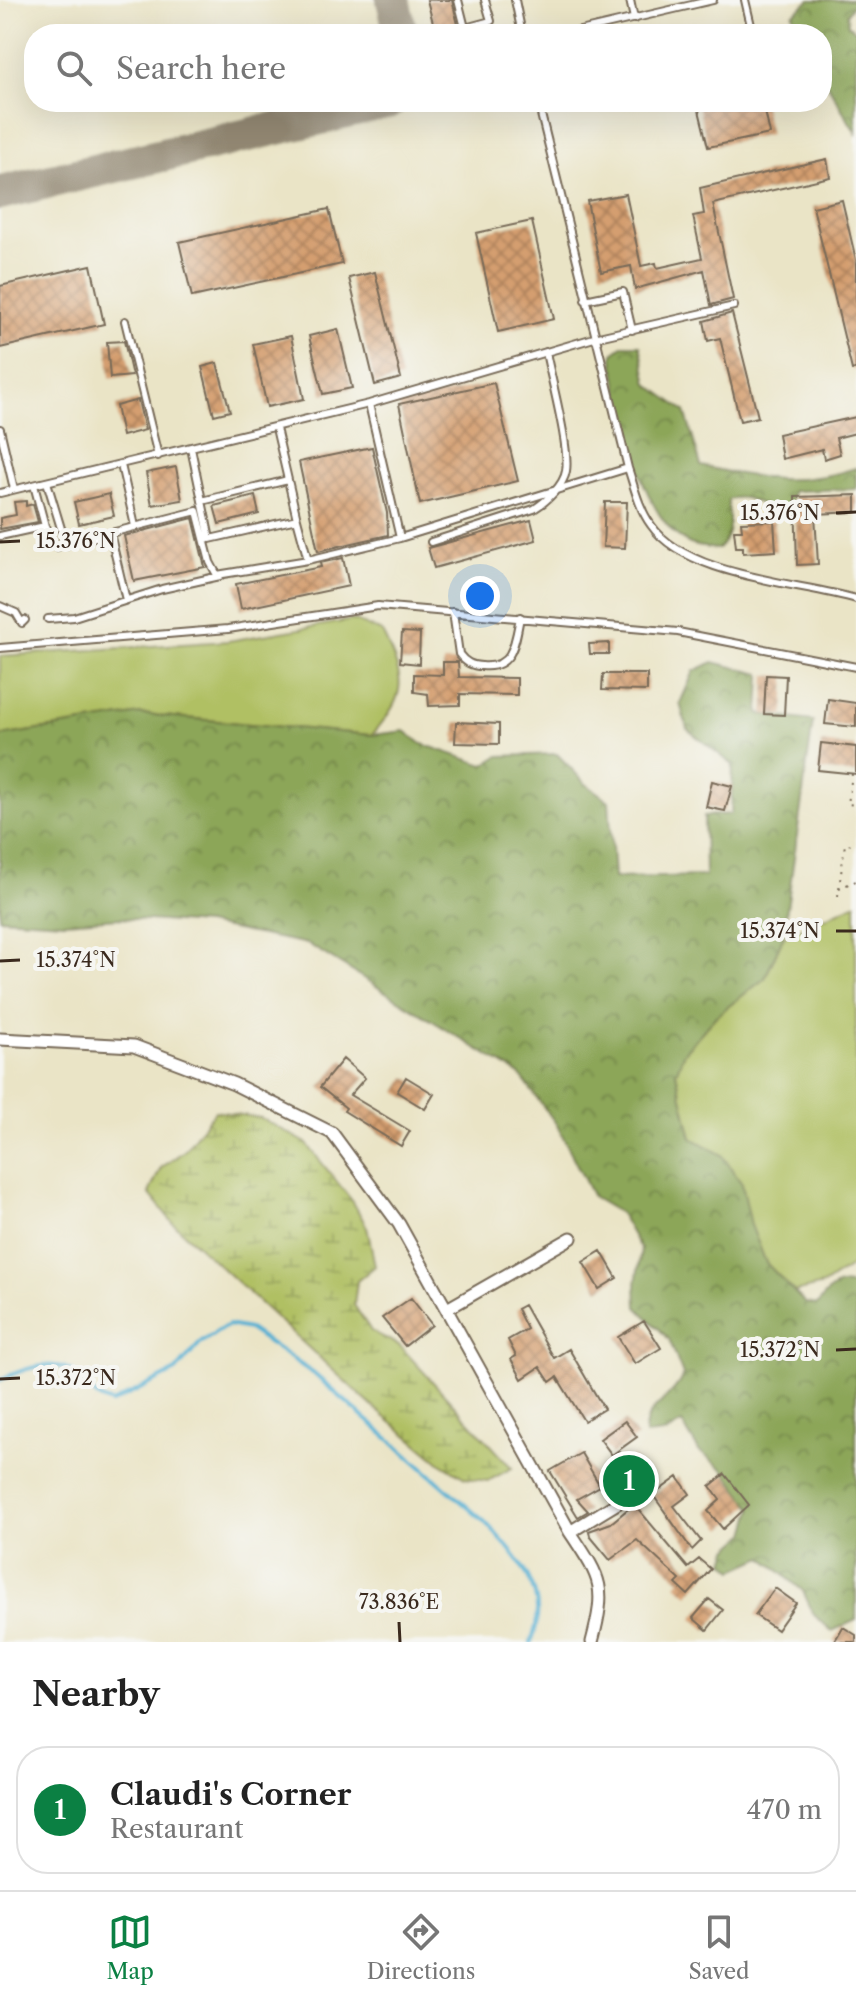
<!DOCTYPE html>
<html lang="en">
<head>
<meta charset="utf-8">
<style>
  body { margin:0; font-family:"Libre Caslon Text",serif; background:#f6f6f6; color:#222 }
  .you { position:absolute; left:480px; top:596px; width:28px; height:28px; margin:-20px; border:6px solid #fff; border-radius:50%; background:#1a73e8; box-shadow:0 0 0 12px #1a73e833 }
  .badge { display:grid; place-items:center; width:52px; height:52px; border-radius:50%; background:#0b8043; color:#fff; font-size:26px; font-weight:700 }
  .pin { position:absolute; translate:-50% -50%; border:4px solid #fff; box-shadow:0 2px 8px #0006 }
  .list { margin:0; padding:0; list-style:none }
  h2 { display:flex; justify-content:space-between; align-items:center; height:104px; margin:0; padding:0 32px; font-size:34px }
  h2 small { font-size:26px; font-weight:400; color:#767676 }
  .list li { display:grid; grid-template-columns:52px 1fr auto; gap:24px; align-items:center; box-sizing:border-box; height:128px; margin:0 16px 16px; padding:0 16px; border:2px solid #e0e0e0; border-radius:32px }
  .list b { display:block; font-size:30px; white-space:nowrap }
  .list p { margin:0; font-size:26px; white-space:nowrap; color:#767676 }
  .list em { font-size:26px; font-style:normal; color:#767676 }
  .icon { flex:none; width:44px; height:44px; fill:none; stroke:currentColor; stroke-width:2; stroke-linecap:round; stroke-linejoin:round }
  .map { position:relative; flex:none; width:856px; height:1642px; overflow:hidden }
  .search { position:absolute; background:#fff; box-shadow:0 8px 32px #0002; left:24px; right:24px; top:24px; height:88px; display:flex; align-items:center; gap:20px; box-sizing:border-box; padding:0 28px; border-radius:32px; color:#767676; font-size:30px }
  .sheet { height:248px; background:#fff }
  nav { display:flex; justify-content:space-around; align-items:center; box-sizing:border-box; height:112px; border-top:2px solid #e0e0e0; background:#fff; font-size:22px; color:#767676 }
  nav a { display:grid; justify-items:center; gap:4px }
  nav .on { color:#0b8043 }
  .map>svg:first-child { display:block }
  .green { fill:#b0c063; stroke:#767540; stroke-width:2 }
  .forest { fill:url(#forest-crowns); stroke:#64683c; stroke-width:2 }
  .wetland { fill:url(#wetland-marsh); stroke:#767540; stroke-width:2 }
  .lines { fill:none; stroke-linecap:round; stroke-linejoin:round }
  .stream { stroke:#55b0d3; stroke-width:4 }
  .taxiway { stroke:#928772; stroke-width:34 }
  .building { fill:url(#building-cross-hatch) }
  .service-casing { stroke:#786b59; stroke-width:10 }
  .minor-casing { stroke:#786b59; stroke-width:15 }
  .path { stroke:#786b59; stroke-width:2; stroke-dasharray:2 6; stroke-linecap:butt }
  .service { stroke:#fff; stroke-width:6 }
  .minor { stroke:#fff; stroke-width:11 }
  .ticks { fill:none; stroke:#3b2a1e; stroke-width:3 }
  .ticks-label { font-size:20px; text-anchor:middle; fill:#3b2a1e; stroke:#f6f6f2; stroke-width:8; stroke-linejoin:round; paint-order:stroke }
</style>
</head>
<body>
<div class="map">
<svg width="856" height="1642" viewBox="0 0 856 1642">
  <defs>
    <pattern id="forest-crowns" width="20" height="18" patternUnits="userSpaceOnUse" patternTransform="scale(2)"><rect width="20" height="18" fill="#8ca659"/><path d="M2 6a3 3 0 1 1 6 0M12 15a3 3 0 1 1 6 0" fill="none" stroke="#748749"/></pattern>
    <pattern id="wetland-marsh" width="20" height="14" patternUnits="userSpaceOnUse" patternTransform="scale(2)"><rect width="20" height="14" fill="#b0c063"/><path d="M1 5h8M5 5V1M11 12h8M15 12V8" fill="none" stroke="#909c51"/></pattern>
    <pattern id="building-cross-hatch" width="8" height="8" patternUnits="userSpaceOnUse" patternTransform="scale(2)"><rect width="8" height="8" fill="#d49e6f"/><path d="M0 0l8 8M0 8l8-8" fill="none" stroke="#ad815b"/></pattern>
  </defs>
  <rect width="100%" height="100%" fill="#f6f6f2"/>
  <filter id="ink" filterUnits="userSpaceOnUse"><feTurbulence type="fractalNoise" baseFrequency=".0125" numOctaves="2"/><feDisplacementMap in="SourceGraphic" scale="16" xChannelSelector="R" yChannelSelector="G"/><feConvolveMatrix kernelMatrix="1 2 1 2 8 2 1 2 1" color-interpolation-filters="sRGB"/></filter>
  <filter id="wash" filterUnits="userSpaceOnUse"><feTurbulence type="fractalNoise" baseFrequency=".006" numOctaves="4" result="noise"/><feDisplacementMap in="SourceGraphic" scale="32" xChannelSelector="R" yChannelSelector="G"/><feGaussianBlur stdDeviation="1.8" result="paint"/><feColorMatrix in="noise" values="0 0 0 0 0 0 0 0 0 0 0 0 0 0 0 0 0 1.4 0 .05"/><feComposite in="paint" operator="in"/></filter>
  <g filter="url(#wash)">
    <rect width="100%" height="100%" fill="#eae4c6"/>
    <path class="green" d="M353,620L382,632C405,680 409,692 372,735L141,714L0,736V656L228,641Z
      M856,903V1263L823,1285L794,1292L766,1263L722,1155L692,1139L676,1073L684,1052L716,1016L765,978L783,937Z"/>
    <path class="forest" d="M810,0H856L847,14L848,25L856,31V133L822,75V34H802L793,14Z
      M624,345H640L648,384L685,411L701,466C758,479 799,487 856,468V489L793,491L789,506L782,511C762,509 747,491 728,500C728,519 734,534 718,549C709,548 696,547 688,543C640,518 621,409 613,360V353Z
      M713,662L761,674L759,714L813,721L783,937L765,978L716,1016L684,1052L676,1073L692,1138L722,1155L742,1184L751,1225L766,1263L805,1303L817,1305C827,1291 838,1279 856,1287V1620L832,1631L814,1615L803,1591L763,1557L734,1570L725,1562L729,1549L746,1534L753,1509L724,1470L699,1451L682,1423L665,1433L645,1435C644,1404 672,1402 683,1375L669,1339L637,1307L636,1284L641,1250L620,1213L593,1197L557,1125L520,1075L308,944L205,924L119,918L64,922L0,918V736L141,714L372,735L405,731L422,744L484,765L499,756L557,754L586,784L609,801L614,878L705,876L704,816L731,814L733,765L687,729L680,703L694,671Z"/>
    <path class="wetland" d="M215,1111L261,1118L306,1143L353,1202L367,1227L375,1266L357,1281L354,1305L371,1331L399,1345L512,1468L488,1481L465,1478L441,1463L373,1407L173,1223L149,1193L161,1168L184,1151Z"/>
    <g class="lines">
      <path class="stream" d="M0,1380C22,1369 57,1356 79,1376C95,1391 89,1396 112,1403L176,1371L200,1343L228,1325L249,1329L314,1374L485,1522C517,1556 552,1593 531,1642"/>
      <path class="taxiway" d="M393,0L401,34
        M0,193L389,102"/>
    </g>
    <g id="blocks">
      <path class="building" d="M427,0H452L459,29L464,34H436Z
        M697,102H763L770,134L708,147Z
        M827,159L830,177L713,204L733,299L711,305L704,270L635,289L631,266L601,272L587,201L626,194L641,266L656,263L657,268L702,258L693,216L704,214L700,188Z
        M842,200L856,260V369L852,370L813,207Z
        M329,209L342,264L192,297L179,242Z
        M532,221L554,319L498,332L476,233Z
        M91,265L104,324L0,348V286Z
        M375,272L401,378L375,385L349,278Z
        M732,313L758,417L740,421L720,338L708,341L704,321Z
        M338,329L352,388L323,394L309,336Z
        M291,336L304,399L267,407L253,344Z
        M124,341L132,376L110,378L107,342Z
        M217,363L230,411L214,415L202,367Z
        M494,383L518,481L420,504L399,404Z
        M138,400L145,430L122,436L116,406Z
        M856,417V433L836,438L840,454L824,459L822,449L782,459L778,434Z
        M372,447L387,513L388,535L318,551L299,462Z
        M176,467L182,500L152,505L146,473Z
        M109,494L114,516L79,524L74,502Z
        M856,495V512L815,514L818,564L797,565L795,497Z
        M255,496L259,514L219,524L214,506Z
        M26,501V506L33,504L38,522L0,529V518L16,515L14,502Z
        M605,502H627L625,548L603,547Z
        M193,518L205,567L134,581L124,536Z
        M531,520L536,540L434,568L428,548Z
        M774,521L776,551L743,553V547H736L734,530H742L741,522Z
        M343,558L349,586L241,609L236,584L321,567L320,563Z
        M402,632L420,633L419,664L400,662Z
        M609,643V654H590L589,644Z
        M443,662H458L459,677L517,678V695L460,694V705L429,706L428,694L414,692V674L443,675Z
        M603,674H647V691L602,690Z
        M766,675L786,676L784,715L764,714Z
        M828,699L856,703V727L825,724Z
        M456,722L499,724V744L455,743Z
        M821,743L856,747V774L818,770Z
        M712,781L732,786L725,811L706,807Z
        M343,1059L365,1078L350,1095L410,1131L401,1146L344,1111L346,1108L320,1087Z
        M406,1077L434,1094L425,1109L397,1092Z
        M601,1251L617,1278L599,1289L583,1262Z
        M411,1298L432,1325L405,1346L382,1318Z
        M524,1305L554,1358L569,1349L604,1409L584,1421L557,1377L550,1382L540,1367L522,1379L511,1359L516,1356L508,1340L527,1329L517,1309Z
        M644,1321L661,1348L635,1364L618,1337Z
        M625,1421L637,1437L612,1455L600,1439Z
        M581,1453L600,1486L577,1499L588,1511L578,1517L550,1471Z
        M634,1458L645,1477L618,1491L612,1481L618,1459Z
        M725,1474L749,1505L723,1529L708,1511L720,1500L710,1486Z
        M678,1477L690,1494L674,1506L701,1541L692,1550L653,1495Z
        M634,1504L688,1568L699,1559L711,1569L688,1595L676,1584L680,1580L637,1540L610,1560L590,1536L589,1531L611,1523Z
        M775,1588L796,1603L777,1630L755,1615Z
        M709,1599L723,1610L707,1630L693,1618Z
        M843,1627L856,1635V1642H834Z"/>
    </g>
  </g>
  <g filter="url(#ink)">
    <use href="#blocks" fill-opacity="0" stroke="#786b59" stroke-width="2"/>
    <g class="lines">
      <g class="service-casing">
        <path id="service" d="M458,0L465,28L491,21L485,0
          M515,0L522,34
          M630,0L634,19
          M745,0L753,34
          M567,34L713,0
          M538,102L628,468C634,486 639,509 651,525C687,577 798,582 856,599
          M585,300L623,292L632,330
          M125,321L158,456
          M0,429L14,489
          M191,448L210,539L297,519L276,428
          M121,465L135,526
          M47,482L66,545
          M0,493L369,404L594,338L734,306
          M202,501L288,480
          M297,519L308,560L400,538L369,404
          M45,526L56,547L197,511L210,562L217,575L308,560
          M110,533L126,600
          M0,536L45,526L34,485
          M400,538L628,468
          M431,542L534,509C546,502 564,485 566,471C570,449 551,378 546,352
          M0,606L16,613L22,623L25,620
          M453,612L459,654C465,662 471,666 482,666C513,669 515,643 520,617
          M48,619L74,617L162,589L220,576
          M0,648L228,629L378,606L678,632L856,667"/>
      </g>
      <g class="minor-casing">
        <path id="minor" d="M0,1039L134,1046L234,1084L332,1133L399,1224L570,1532C601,1579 607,1585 592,1642
          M447,1309L571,1238
          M570,1532L647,1485"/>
      </g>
      <path class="path" d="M852,774L848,804L856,805
        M839,888L856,881
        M838,896L845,844L856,845"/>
      <use href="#service" class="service"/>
      <use href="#minor" class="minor"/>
    </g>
  </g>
  <path class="ticks" d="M836,513L856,512M0,542L20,541M836,931H856M0,961L20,960M836,1350L856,1349M0,1379L20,1378M399,1622L400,1642"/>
  <g class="ticks-label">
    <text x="780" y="520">15.376°N</text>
    <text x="76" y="548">15.376°N</text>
    <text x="780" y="938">15.374°N</text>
    <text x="76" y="967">15.374°N</text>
    <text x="780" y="1357">15.372°N</text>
    <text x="76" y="1385">15.372°N</text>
    <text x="399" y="1609">73.836°E</text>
  </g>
</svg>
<div class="you"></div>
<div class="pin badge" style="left:629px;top:1481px">1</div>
<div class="search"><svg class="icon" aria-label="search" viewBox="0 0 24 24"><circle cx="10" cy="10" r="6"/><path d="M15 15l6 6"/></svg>Search here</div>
</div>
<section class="sheet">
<h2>Nearby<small></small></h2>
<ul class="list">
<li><span class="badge">1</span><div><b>Claudi's Corner</b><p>Restaurant</p></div><em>470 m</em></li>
</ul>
</section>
<nav>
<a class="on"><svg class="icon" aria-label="map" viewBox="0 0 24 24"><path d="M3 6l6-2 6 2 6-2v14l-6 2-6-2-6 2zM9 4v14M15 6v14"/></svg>Map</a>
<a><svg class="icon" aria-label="directions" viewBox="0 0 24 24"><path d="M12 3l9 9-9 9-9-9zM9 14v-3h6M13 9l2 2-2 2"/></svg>Directions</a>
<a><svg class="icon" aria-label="saved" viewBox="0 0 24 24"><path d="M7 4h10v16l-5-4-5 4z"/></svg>Saved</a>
</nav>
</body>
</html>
